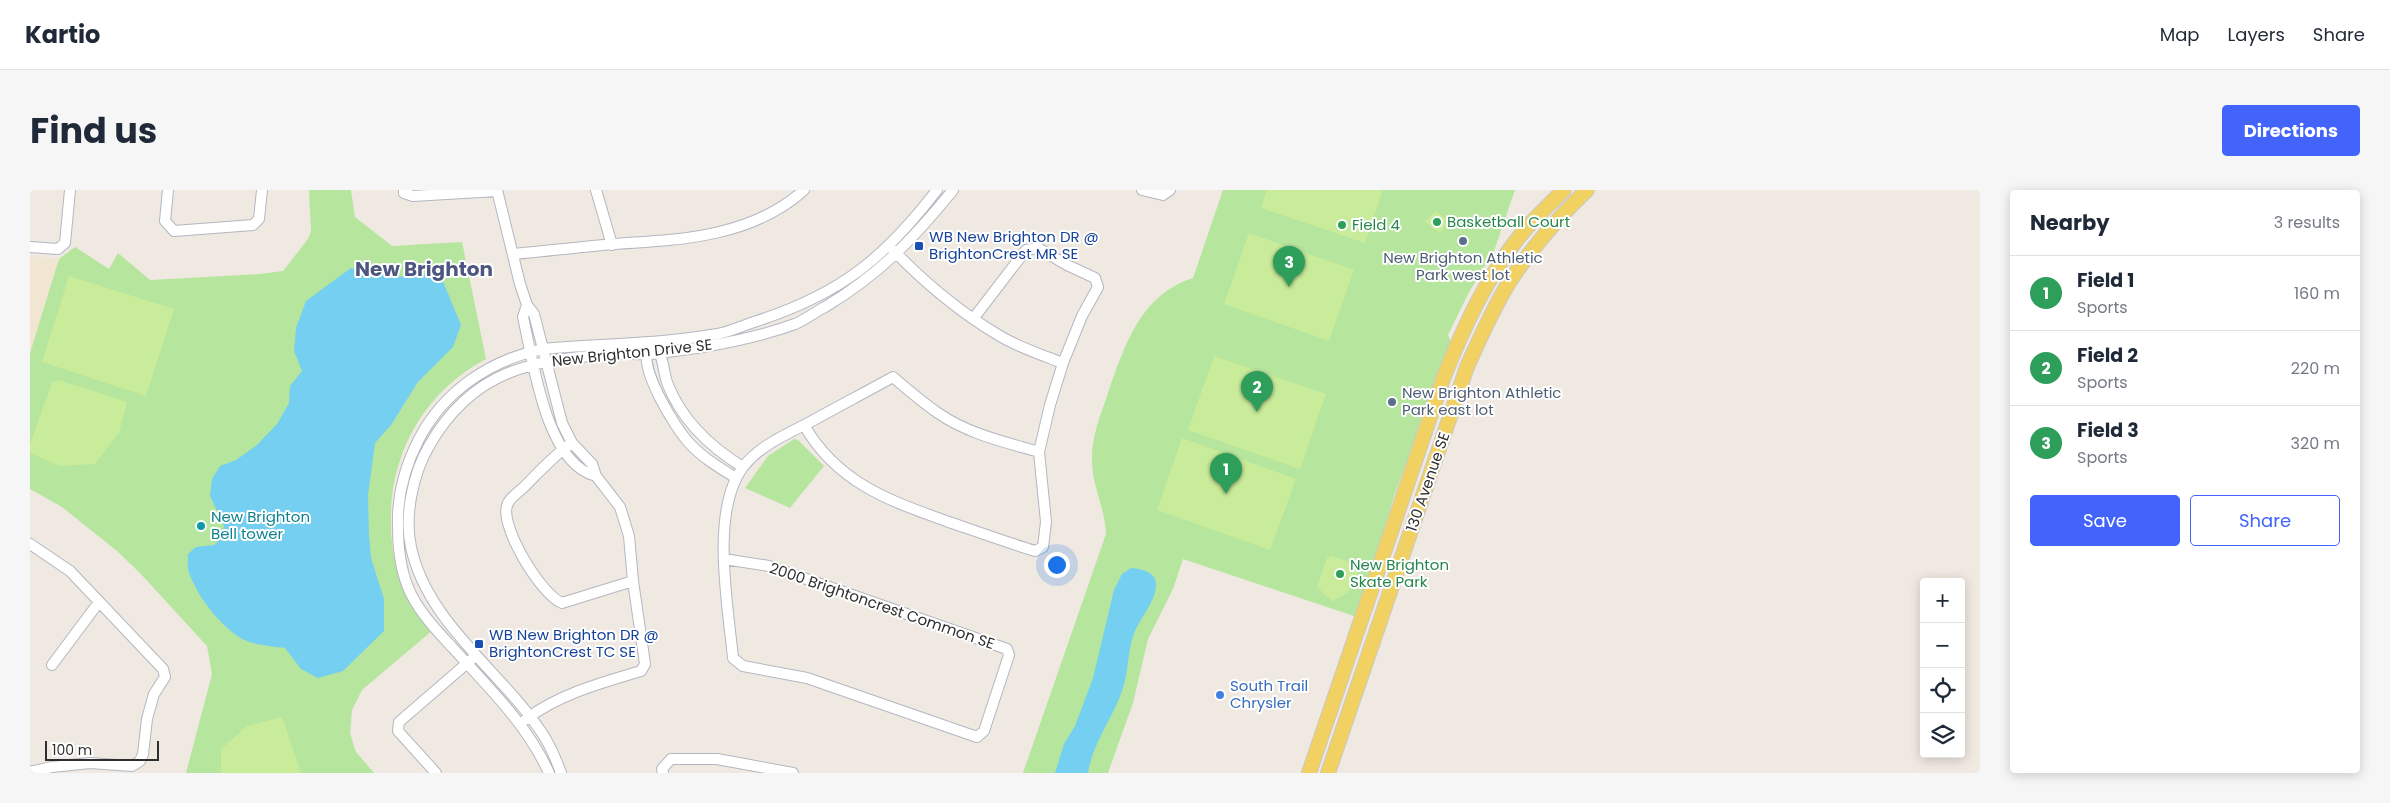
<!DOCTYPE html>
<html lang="en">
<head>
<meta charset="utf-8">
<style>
  body { margin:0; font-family:Poppins,sans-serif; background:#f6f6f7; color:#1f2937 }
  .controls { position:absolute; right:15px; bottom:15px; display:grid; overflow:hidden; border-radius:5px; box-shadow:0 2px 12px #0003 }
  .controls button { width:45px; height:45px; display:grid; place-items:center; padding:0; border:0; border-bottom:1px solid #e0e1e3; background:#fff; color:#1f2937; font:25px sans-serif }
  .scale { position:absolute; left:15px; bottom:12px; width:114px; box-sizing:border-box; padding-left:5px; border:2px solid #2e2e2e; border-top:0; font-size:14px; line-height:18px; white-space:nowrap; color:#2e2e2e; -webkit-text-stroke:4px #fff; paint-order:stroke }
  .you { position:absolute; left:1026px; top:374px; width:18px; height:18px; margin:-12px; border:4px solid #fff; border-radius:50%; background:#1a73e8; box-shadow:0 0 0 8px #1a73e833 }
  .badge { display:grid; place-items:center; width:32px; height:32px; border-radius:50%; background:#4264fb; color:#fff; font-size:16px; font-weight:700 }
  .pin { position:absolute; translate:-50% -41px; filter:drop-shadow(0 1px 2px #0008) }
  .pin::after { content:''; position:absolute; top:26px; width:18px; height:15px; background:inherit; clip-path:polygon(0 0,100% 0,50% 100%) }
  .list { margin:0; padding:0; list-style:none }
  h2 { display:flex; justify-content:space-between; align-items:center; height:65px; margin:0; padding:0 20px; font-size:21px }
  h2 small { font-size:16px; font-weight:400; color:#747a83 }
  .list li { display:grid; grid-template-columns:32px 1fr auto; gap:15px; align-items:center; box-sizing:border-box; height:75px; padding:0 20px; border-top:1px solid #e0e1e3 }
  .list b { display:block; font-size:19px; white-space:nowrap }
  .list p { margin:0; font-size:16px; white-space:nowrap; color:#747a83 }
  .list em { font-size:16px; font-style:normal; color:#747a83 }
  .actions { display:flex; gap:10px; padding:15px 20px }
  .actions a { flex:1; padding:11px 0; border:1px solid #4264fb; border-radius:5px; text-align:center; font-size:18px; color:#4264fb }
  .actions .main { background:#4264fb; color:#fff }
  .icon { flex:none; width:28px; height:28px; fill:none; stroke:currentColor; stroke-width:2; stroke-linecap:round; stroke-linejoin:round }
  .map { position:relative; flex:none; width:1950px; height:583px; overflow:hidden; border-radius:5px }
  header { display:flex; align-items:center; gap:30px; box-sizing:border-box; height:70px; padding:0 25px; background:#fff; border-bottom:1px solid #e0e1e3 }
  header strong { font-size:24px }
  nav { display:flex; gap:28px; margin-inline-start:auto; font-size:18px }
  .intro { display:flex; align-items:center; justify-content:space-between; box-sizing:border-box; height:120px; padding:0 30px }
  h1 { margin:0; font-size:35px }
  .button { padding:12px 22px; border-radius:5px; background:#4264fb; color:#fff; font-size:18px; font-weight:700 }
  main { display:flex; gap:30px; padding:0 30px }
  aside { flex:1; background:#fff; border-radius:5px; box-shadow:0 2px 12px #0003 }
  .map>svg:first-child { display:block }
  .education { fill:#f0e6d1 }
  .green { fill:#b6e59e }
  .pitch { fill:#c9ec9a }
  .water { fill:#75cff0 }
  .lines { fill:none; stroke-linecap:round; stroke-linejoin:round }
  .minor-casing { stroke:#b4b7c1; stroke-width:12 }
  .major-casing { stroke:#c9c9c9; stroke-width:16 }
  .minor { stroke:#fff; stroke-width:10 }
  .major { stroke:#f2d163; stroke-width:14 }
  .leisure-dot { fill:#2e9e5b; stroke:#fff; stroke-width:2 }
  .service-dot { fill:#5c6f8a; stroke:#fff; stroke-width:2 }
  .transit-dot { fill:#1a4fb4; stroke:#fff; stroke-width:2 }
  .culture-dot { fill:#0f9aa8; stroke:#fff; stroke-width:2 }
  .shop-dot { fill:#3f7fe0; stroke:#fff; stroke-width:2 }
  .labels { text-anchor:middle; stroke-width:4; stroke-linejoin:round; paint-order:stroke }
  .leisure-label { font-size:15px; fill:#27864d; stroke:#fff; text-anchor:start }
  .transit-label { font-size:15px; fill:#164399; stroke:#fff; text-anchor:start }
  .service-label { font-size:15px; fill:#4e5e75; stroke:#fff }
  .street-label { font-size:15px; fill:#2e2e2e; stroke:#fff }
  .culture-label { font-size:15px; fill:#0d838f; stroke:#fff; text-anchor:start }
  .shop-label { font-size:15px; fill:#366cbe; stroke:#fff; text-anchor:start }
  .district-label { font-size:20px; font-weight:bold; fill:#4d5680; stroke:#fff }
</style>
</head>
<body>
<header>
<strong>Kartio</strong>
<nav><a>Map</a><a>Layers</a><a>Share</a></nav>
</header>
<div class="intro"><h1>Find us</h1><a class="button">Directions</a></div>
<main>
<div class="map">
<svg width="1950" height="583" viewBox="0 0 1950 583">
  <rect width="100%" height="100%" fill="#efe9e1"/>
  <path class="education" d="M0,66L29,69L0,163Z"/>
  <path class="green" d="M279,0H321L325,27L362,56L432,52L456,169C395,201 359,264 361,332C361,351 363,371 371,388C379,406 392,423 403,440L332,500L322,520L320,543L323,553L326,562L344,583H156L182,484L177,456L110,383L87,361L32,317L0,299V163L29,69L45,57L79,79L88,63L120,90L229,84L253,81L278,49L281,41Z
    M1193,0H1485L1464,61L1438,104L1418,145L1421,152L1419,161L1365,303L1327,427L1153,369L1143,399L1118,449L1103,513L1078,583H993L1076,344C1075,319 1063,297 1062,273C1061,248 1070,226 1078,203C1095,155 1110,105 1163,88Z
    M764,249L768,250L794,276L760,318L715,298L738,266Z"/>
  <path class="pitch" d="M1237,0H1353L1335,53L1231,18Z
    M1405,21L1419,31L1410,43L1395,32Z
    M1219,43L1324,80L1299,151L1194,114Z
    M39,86L144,119L116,206L12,172Z
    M1184,166L1296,204L1270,279L1158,240Z
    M29,190L97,212L89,243L65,274L30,276L0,263V255L22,192Z
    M1152,248L1266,289L1240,360L1127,320Z
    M1301,366L1327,374L1329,379L1318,403L1302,411L1287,397L1297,368Z
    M252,527L271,583H191V559L217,536Z"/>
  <path class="water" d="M321,78L362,86L383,87L397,84L412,89L431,135L423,157L388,192L361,235L345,253L338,305L339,345L341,368L354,409V441L313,481L288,488L271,479L255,458C241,456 221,455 209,447C188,433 168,407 159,383C157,377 158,370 158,364L166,357L184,355L192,347L194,336L180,306L182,289L190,276L206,270L227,255L247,234L259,213L260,196L272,181L264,161L266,138L276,111Z
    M1101,378C1112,379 1127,382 1126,396C1125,412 1111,427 1105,441C1097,460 1099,482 1092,501C1082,530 1063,552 1058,583H1025L1034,554L1045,536L1063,488L1084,400L1092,384Z"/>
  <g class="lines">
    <g class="minor-casing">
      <path id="minor" d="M138,0L135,31L144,41L223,35L229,29L232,0
        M374,0V3L383,6L467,1
        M467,0L490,94L497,115L504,124L532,233L542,253L562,274L566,286L590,317L599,346L603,391L615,474L611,481C571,493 529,504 495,530
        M566,0L582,55
        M1112,0L1133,5L1140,0
        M0,57L28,59L35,53L40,0
        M863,60C895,93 931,123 970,146C990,158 1012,165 1033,173L1052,126L1068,97L1065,88L1037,75L1008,58L996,60L943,129
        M484,64C517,61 550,57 583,54C650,50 722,47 774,0
        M497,115L493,127C503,171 516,274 566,286
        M627,158C634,168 633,183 638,195C653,232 680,257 713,277
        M618,159C609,179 645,238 660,254C673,268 690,278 706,288
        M774,235C807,293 860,311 919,332C948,342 976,352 1005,361L1013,357L1016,332L1009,262L1020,215L1033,173
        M542,253C524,265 510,281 494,297C490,301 481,307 478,313C467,333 511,405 532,413L603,391
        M0,354L40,381L133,479L135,487L124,504L117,529L113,564L110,571L102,576L60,573L22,577L0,582
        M694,369L739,376L977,459L979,465L954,541L947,547L777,488L713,476L703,468C698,416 680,321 713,277C731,254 758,244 782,231C809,216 836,202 863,187C877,199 892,212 908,223C938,244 975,252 1009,262
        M22,475L69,412
        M406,583L368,541L369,532L442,469
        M519,583C497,534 458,497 422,457C408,442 392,425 382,406C371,385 368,361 368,337C367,306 375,276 389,249C414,201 460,170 513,159C571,154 630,154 687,144C700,142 714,135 727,131C810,104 854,69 907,0
        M531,583C526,569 520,555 512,543C471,481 397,433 381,357C374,326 383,284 399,256C443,179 502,170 584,164C596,163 608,165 619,164C669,159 718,151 765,134C775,130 785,122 795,117C850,84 883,49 923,0
        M633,583L632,579L641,569H687L763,583"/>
    </g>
    <g class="major-casing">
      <path id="major" d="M1279,583L1413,189C1433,139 1455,90 1489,47C1502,30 1519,15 1534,0
        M1298,583L1437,177C1450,148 1463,118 1480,91C1502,57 1529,27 1557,0"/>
    </g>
    <use href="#minor" class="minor"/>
    <use href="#major" class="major"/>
  </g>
  <g class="leisure-dot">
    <circle cx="1407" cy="32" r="5"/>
    <circle cx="1312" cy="35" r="5"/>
    <circle cx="1310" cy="384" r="5"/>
  </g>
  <g class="service-dot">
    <circle cx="1433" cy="51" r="5"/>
    <circle cx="1362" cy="212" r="5"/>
  </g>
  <g class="transit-dot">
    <rect x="884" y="51" width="10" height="10" rx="2.5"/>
    <rect x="444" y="449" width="10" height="10" rx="2.5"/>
  </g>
  <circle class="culture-dot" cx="171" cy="336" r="5"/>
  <circle class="shop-dot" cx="1190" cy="505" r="5"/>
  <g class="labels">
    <g class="leisure-label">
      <text x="1417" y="37">Basketball Court</text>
      <text x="1322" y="40">Field 4</text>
      <text x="1320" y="380">New Brighton<tspan x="1320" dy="17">Skate Park</tspan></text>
    </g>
    <g class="transit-label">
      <text x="899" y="52">WB New Brighton DR @<tspan x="899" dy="17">BrightonCrest MR SE</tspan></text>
      <text x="459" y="450">WB New Brighton DR @<tspan x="459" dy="17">BrightonCrest TC SE</tspan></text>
    </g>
    <g class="service-label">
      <text x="1433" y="73">New Brighton Athletic<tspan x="1433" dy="17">Park west lot</tspan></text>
      <text x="1372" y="208" text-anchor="start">New Brighton Athletic<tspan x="1372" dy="17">Park east lot</tspan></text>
    </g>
    <g class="street-label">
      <text transform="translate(602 163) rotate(-6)" y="5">New Brighton Drive SE</text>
      <text transform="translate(1398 292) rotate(-71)" y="5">130 Avenue SE</text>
      <text transform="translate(852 416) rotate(19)" y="5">2000 Brightoncrest Common SE</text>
    </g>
    <g class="culture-label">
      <text x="181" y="332">New Brighton<tspan x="181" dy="17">Bell tower</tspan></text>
    </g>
    <g class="shop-label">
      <text x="1200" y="501">South Trail<tspan x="1200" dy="17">Chrysler</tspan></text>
    </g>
    <g class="district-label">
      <text x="394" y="86">New Brighton</text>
    </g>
  </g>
</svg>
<div class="controls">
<button>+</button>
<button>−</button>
<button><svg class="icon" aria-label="locate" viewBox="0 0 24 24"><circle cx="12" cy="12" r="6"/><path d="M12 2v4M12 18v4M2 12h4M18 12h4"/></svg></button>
<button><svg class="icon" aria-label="layers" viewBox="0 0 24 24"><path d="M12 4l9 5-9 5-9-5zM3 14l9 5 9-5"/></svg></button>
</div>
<div class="scale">100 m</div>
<div class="you"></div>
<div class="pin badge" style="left:1196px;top:304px;background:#2e9e5b">1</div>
<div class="pin badge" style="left:1227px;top:222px;background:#2e9e5b">2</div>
<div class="pin badge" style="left:1259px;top:97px;background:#2e9e5b">3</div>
</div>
<aside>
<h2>Nearby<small>3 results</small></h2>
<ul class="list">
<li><span class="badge" style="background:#2e9e5b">1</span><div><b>Field 1</b><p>Sports</p></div><em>160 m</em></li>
<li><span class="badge" style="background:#2e9e5b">2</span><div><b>Field 2</b><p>Sports</p></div><em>220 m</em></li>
<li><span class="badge" style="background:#2e9e5b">3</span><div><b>Field 3</b><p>Sports</p></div><em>320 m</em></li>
</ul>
<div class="actions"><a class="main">Save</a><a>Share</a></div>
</aside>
</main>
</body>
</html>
